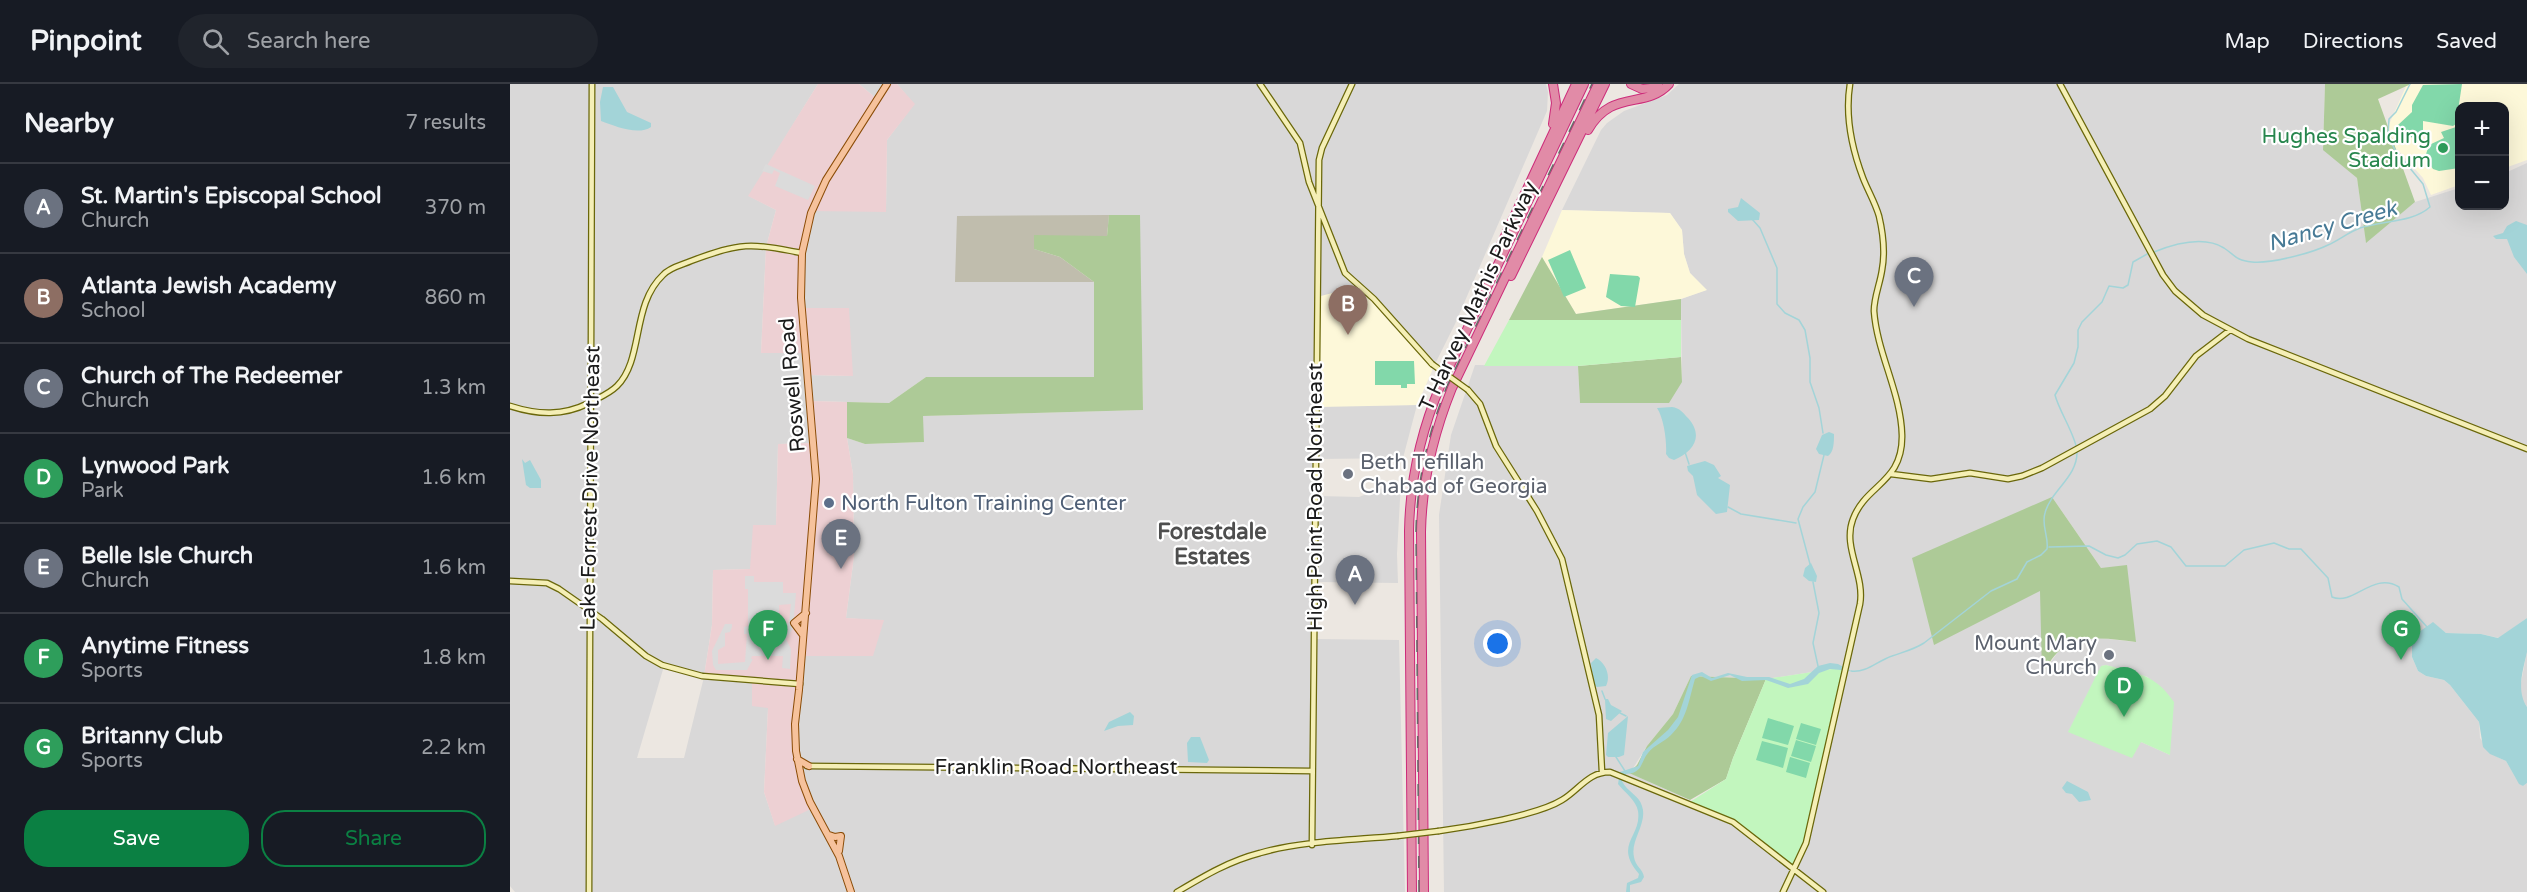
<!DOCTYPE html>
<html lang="en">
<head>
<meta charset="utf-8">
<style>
  body { margin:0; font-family:"Varela Round",sans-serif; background:#20242c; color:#f1f3f6 }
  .controls { position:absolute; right:18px; top:18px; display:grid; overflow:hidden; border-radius:12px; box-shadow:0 6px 24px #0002 }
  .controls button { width:54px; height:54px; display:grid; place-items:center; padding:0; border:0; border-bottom:2px solid #363941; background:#171b24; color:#f1f3f6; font:30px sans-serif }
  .you { position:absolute; left:988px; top:560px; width:21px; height:21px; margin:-15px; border:4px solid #fff; border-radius:50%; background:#1a73e8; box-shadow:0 0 0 9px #1a73e833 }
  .badge { display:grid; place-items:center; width:39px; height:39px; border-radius:50%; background:#0b8043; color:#fff; font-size:20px; font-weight:700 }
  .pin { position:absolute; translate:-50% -50px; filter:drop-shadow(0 2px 3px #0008) }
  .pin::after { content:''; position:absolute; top:32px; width:21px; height:18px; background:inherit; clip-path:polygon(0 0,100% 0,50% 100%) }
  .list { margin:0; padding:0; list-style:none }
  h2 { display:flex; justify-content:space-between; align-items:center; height:78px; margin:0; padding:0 24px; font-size:26px }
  h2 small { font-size:20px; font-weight:400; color:#9ea1a6 }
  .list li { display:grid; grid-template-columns:39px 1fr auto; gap:18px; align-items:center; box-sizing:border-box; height:90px; padding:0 24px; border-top:2px solid #363941 }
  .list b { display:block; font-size:22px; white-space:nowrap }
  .list p { margin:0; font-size:20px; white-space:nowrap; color:#9ea1a6 }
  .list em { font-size:20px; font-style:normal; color:#9ea1a6 }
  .actions { display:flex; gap:12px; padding:18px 24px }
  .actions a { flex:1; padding:14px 0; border:2px solid #0b8043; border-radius:24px; text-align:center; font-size:21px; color:#0b8043 }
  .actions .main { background:#0b8043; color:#fff }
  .icon { flex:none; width:33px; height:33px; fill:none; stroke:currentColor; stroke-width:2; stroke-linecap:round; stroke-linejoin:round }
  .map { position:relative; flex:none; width:2017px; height:808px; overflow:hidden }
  header { display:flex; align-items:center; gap:36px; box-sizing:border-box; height:84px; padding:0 30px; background:#171b24; border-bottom:2px solid #363941 }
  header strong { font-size:28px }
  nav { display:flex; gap:33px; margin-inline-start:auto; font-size:21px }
  .search { width:420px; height:54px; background:#20242c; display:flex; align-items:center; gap:15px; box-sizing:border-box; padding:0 21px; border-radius:33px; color:#9ea1a6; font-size:22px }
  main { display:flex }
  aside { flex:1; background:#171b24 }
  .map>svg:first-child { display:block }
  .residential { fill:#d9d8d8; fill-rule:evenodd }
  .commercial { fill:#edd0d3 }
  .education { fill:#fdf8d9 }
  .construction { fill:#c0bdad }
  .forest { fill:#adca97 }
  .park { fill:#c2f6be }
  .pitch { fill:#82d8aa }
  .parking { fill:#dbdbdb; fill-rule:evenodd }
  .water { fill:#a3d4d8 }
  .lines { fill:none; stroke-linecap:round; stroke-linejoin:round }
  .stream { stroke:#a3d4d8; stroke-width:1.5 }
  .secondary-casing { stroke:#6a670a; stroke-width:7 }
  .primary-casing { stroke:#8b4c07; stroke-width:8 }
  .highway-casing { stroke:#cc2c7a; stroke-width:10 }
  .secondary { stroke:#f5efb6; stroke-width:4.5 }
  .primary { stroke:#f6c29c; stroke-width:6 }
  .highway { stroke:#e18ba7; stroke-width:8 }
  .rail { stroke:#696969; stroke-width:1.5; stroke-dasharray:12 12; stroke-linecap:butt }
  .secondary-bridge-casing { stroke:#6a670a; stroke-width:7; stroke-linecap:butt }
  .secondary-bridge { stroke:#f5efb6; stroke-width:4.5 }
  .leisure-dot { fill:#2e9e5b; stroke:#fff; stroke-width:2 }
  .worship-dot { fill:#6b7280; stroke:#fff; stroke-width:2 }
  .service-dot { fill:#5c6f8a; stroke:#fff; stroke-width:2 }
  .labels { text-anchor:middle; stroke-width:4.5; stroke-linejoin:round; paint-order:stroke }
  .leisure-label { font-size:21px; fill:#27864d; stroke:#fff; text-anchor:end }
  .street-label { font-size:21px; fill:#1b1b1b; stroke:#fff }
  .worship-label { font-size:21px; fill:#5b616d; stroke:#fff; text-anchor:start }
  .service-label { font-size:21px; fill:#4e5e75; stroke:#fff; text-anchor:start }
  .water-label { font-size:22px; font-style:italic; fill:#477a96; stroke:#fff }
  .neighbourhood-label { font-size:22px; font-weight:bold; fill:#4e4e4e; stroke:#fff }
</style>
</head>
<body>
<header>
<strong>Pinpoint</strong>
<div class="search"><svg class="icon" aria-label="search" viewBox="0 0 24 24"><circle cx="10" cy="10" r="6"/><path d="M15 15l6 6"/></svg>Search here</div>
<nav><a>Map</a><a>Directions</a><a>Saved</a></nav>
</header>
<main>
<aside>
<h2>Nearby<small>7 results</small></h2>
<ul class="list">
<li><span class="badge" style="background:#6b7280">A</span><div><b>St. Martin's Episcopal School</b><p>Church</p></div><em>370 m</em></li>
<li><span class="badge" style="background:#8d6e63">B</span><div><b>Atlanta Jewish Academy</b><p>School</p></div><em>860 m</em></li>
<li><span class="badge" style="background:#6b7280">C</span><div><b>Church of The Redeemer</b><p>Church</p></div><em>1.3 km</em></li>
<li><span class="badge" style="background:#2e9e5b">D</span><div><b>Lynwood Park</b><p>Park</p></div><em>1.6 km</em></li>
<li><span class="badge" style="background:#6b7280">E</span><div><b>Belle Isle Church</b><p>Church</p></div><em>1.6 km</em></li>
<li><span class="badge" style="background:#2e9e5b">F</span><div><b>Anytime Fitness</b><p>Sports</p></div><em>1.8 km</em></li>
<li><span class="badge" style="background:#2e9e5b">G</span><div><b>Britanny Club</b><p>Sports</p></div><em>2.2 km</em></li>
</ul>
<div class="actions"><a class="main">Save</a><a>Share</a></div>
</aside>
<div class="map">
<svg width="2017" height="808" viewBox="0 0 2017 808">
  <rect width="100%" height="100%" fill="#ece7e1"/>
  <path class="residential" d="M0,0H308L239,112L266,126L256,163L251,269H293L297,291L343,292L292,224L290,178L301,127H376L377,56L404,20L387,0H1036L1038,8L1037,27L945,240L924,282L882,241L849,202L810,322L907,321L893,374L809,375V412L849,413L891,397L887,470L888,499L807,498L806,555L889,556L895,808H5L0,802ZM629,132L633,326L412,332L414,358L355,360L337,354L343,390L344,472L336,534L374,537L292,572L285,665L265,741L254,708L258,624L242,596L194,592L202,541L203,486L240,485L266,442L268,360L302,359L300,317L379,319L416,293H584V198H446ZM154,582L194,593L174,674H127Z
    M349,0H377L367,15Z
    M1169,0H1815L1813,65L1847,94L1856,158L1905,118L1949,104L1950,122H1994L1995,89L2017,79V534L1989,554L1971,550L1936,549L1923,539L1902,573L1908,587L1916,592L1934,596L1940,601L1969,638L1970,654L1981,670L1996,677L2007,696L2013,702L2017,699V808H934L929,431L941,351L965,281L1068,282L1070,319L1172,297L1171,215L1196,206L1180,189L1174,170L1172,146L1160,129L1052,126L1091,46L1097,39L1114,27L1157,11ZM1542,413L1591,484L1625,558L1590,554L1572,555L1548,568L1533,589L1531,506ZM1596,581L1638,593L1660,671L1631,658L1591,582ZM1335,583L1211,731L1120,689L1137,662L1163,630L1181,592L1256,595Z
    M2017,567V623L2012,615L2010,604Z"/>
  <path class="commercial" d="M308,0H349L367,15L377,0H387L405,20L377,56L376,128L301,127L295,146L293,224H339L343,292L297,291L293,269H251L256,163L266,126L238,112Z
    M300,317L337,318V354L343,390L344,472L336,534L374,536L363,572H292L285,665L303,724L265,742L254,708L258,624L242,622V596L194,592L202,541L203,486L240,485L243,441H266L268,360L301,359Z"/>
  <path class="education" d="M1897,0H2017V76L1995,84L1994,22H1950L1949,101L1921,111L1913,94L1888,66L1880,60L1877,45Z
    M1052,126L1160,129L1172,146L1174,170L1180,189L1197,206L1171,215L1066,230L1032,173Z
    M849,202L882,241L922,280V287L907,321L810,323L807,213Z"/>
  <path class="construction" d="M599,131L597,152H576L524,165L550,173L584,198H445L447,132Z"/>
  <path class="forest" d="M1815,0H1901L1868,15L1905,118L1856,159L1847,94L1813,66Z
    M599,131H630L633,326L413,332L414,358L355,360L337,354V318L379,319L416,293H584V198L550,173L524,165V151L597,152Z
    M1032,173L1066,230L1171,215V236H999Z
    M1171,273L1172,298L1159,319H1070L1068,282Z
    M1542,413L1591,484L1617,481L1626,558C1599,555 1572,549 1549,567C1542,573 1537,583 1532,590L1530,507L1424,561L1402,474Z
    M1181,592L1256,595L1223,674L1216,695L1180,716L1119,689L1127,681L1137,662L1163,630Z"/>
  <path class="park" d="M999,236H1171V273L1068,282H974Z
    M1596,581C1628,590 1644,589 1664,618L1660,671L1631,658L1622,674L1558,648L1591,582Z
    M1335,583L1296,763L1285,788L1211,731L1180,718L1216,695L1223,674L1256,595Z"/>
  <path class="pitch" d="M1952,0L1946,40L1943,42L1913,37V52L1894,54L1889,50L1888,41L1902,28V21L1913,1Z
    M1949,42V84L1929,87L1923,85L1915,73L1919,61L1934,54L1931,48Z
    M1060,166L1076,204L1054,213L1038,176Z
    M1100,190L1128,192L1130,194L1125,223L1111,222L1096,213Z
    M865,277H904L905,300H897V304H891V301H865Z
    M1258,634L1284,642L1278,661L1252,654Z
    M1291,639L1311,645L1306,661L1286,655Z
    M1286,656L1306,662L1301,678L1281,672Z
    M1252,657L1278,664L1273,684L1246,676Z
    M1280,673L1300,679L1296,694L1276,688Z"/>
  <path class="parking" d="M256,80L305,102L298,116L265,102L270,89L264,86L262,90L252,87Z
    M235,492H244V498H273V509H286L283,544L276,555L281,565L280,585L272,584L273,572H242L241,575H243L237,586H206L203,581L202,567L215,540H222V543L220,548L215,549V562L208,566V580L235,578L237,550H234V543L238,542V505H235ZM281,520L279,539H269V521Z"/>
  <path class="water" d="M93,3H103L117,28L141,39V43C128,52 105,42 91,37L90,18Z
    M1231,114L1250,129L1249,136L1228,137L1218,128V125L1228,123Z
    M2006,137L2017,141V190L2004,173L1997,155H1986L1983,152L1993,149L1997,142Z
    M1162,323C1170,324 1173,329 1178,334C1194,352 1184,367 1164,376L1159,374L1156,370C1157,359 1154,334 1147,324Z
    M1319,348L1324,350C1324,358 1324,368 1318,372L1309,370L1306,365L1312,351Z
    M12,375L15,379L20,376L31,396V404H20L16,401Z
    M1195,377L1204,381L1211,392L1208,394L1220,401L1217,428L1206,430L1187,411L1183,392L1178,387L1177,382Z
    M1301,479L1307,492L1306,498L1299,497L1293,492L1295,484Z
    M2017,534C2017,545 2017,557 2017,568C2013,587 2006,606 2017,623V699L2013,702L2009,700L1996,677L1980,670L1973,663L1969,638L1940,601L1934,596L1916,592L1908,587L1902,573V553L1923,538L1936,549L1971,550L1988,554Z
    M1086,574C1096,579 1101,592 1096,602L1087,603L1084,601L1081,579Z
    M1320,579L1328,580L1341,587L1320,585L1309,589L1298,600L1278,604L1256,596L1232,597L1220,591L1201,597L1191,592L1185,595C1179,615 1177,636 1161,651C1154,658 1144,661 1138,669C1130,679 1133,689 1116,690L1112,697C1117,708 1129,711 1132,722C1138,739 1120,756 1124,773C1125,782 1133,785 1134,793L1131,798L1120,801V808H1116L1117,799L1128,794L1129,790C1103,760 1132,753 1128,727C1126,716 1115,709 1108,700L1110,688L1128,682L1133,668L1158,646L1168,633L1182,591L1192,588L1202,594L1218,589L1237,593H1259L1280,600L1294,595L1308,582Z
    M1095,615H1098L1101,621L1112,627L1101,637L1096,635Z
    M620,628L624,632L623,641L608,642L594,647L599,638Z
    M1118,632L1114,671L1109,673H1098L1096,671L1098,649Z
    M681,653H690L699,676L697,679L678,678L677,659Z
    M1557,697L1578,708L1581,716L1569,718L1562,710L1556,709L1552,704Z"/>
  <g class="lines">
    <path class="stream" d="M1242,135L1250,144L1267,184V220L1275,229L1289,236L1295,246L1300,274V298L1309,324L1313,349
      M1644,168C1664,160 1693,151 1714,164C1726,172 1725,176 1742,178C1760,180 1802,169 1818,161C1829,156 1839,148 1850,144C1873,136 1902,139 1920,123L1913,100L1885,66L1878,51L1879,35L1886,28L1900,0
      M1175,368L1179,380
      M1218,423L1231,430L1286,439
      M1539,463L1579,462L1596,471L1608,474L1615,471L1627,460L1647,457L1661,463L1676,482H1715L1734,466L1764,459L1779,465H1791L1818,494L1822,513C1844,522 1863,487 1889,503L1892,515L1917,543
      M1300,480L1288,435L1293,423L1305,408L1314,371
      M1303,498L1309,529L1303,559L1308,582
      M1341,587C1357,589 1367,577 1382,572C1393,568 1403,566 1414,559L1481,507L1507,495L1517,478L1531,471L1537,465C1539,453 1531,441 1535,429C1541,406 1568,393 1567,367C1566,352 1549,327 1545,311L1564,279L1568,263V246L1572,238L1592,218L1599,202L1613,204L1618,201L1623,178L1639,169
      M1092,607L1095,615
      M1110,629L1116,632
      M1106,673L1115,687"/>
    <g class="secondary-casing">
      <path id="secondary" d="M750,0L790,59L799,98L835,189L864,215L922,280
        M1550,0L1653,191L1665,207L1693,231L1738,255L2017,365
        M958,306L970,320L986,362L1027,427L1052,475L1089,631L1092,688
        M0,322C28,331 53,332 79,319C88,314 99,310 107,302C134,275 121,221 153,191C160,183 172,181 181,177C231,158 240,159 292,169
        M1381,390L1421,395L1460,389L1498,395L1512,392L1532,384L1640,325L1655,312L1686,272L1720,246
        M0,497L37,499L49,505L92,535L136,572L152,581L192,592L290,600
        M297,682L802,687
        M929,747C959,743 1028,731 1052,716C1069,706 1078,688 1100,688L1223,738L1313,808
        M802,761L809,76L812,64L842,0
        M79,808L82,0
        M667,808C694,792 719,777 750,769C790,757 845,756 887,752
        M1273,808L1296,759L1350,520C1355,491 1332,463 1343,435C1356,400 1393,399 1392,351C1391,309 1367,269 1364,227C1364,213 1370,200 1372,186C1375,170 1373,149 1369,132C1365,118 1358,107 1353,94C1342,65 1335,31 1340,0"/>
    </g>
    <g class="primary-casing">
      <path id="primary" d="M293,551L284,539L296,529
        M287,675L299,682
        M319,751L325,753L331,752L329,767
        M341,808L329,772L300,718L292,697L286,667L285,640L289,606L306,395L291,214L292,169L301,129L316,96L377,0"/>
    </g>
    <g class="highway-casing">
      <path id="highway" d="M1121,0L1132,5L1149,3
        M1043,40L1046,19L1043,0
        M1078,46C1102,4 1135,26 1159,0
        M989,165L1066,0
        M1001,192L1095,0
        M902,808L899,447C900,395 911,347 931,300L1074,0
        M914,808L911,448C912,397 923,351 942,304L1088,0"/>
    </g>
    <use href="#secondary" class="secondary"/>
    <use href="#primary" class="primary"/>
    <use href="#highway" class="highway"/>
    <path class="rail" d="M909,808L906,447C907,396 918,349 937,302L1082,0"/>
    <g class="secondary-bridge-casing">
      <path id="secondary-bridge" d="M922,280L958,306
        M887,752L929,747"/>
    </g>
    <use href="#secondary-bridge" class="secondary-bridge"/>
  </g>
  <circle class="leisure-dot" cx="1933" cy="64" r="6"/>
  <g class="worship-dot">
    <circle cx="838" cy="390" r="6"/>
    <circle cx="1599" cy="571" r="6"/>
  </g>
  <circle class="service-dot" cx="319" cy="419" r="6"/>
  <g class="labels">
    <g class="leisure-label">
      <text x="1921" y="59">Hughes Spalding<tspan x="1921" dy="24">Stadium</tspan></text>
    </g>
    <g class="street-label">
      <text transform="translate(968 212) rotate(-65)" y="7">T Harvey Mathis Parkway</text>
      <text transform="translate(282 301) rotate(-95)" y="7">Roswell Road</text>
      <text transform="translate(80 404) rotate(-89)" y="7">Lake Forrest Drive Northeast</text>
      <text transform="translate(805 413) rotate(-90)" y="7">High Point Road Northeast</text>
      <text x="546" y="690">Franklin Road Northeast</text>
    </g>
    <g class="worship-label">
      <text x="850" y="385">Beth Tefillah<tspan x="850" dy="24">Chabad of Georgia</tspan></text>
      <text x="1587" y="566" text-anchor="end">Mount Mary<tspan x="1587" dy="24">Church</tspan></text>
    </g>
    <g class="service-label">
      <text x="331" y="426">North Fulton Training Center</text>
    </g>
    <g class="water-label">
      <text transform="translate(1822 141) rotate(-16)" y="8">Nancy Creek</text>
    </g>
    <g class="neighbourhood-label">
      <text x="702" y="455">Forestdale<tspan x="702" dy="25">Estates</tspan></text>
    </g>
  </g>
</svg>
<div class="controls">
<button>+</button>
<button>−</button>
</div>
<div class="you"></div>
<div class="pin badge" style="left:845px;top:521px;background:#6b7280">A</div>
<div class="pin badge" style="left:838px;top:251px;background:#8d6e63">B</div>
<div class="pin badge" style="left:1404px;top:223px;background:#6b7280">C</div>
<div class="pin badge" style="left:1614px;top:633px;background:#2e9e5b">D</div>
<div class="pin badge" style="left:331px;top:485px;background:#6b7280">E</div>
<div class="pin badge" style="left:258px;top:576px;background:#2e9e5b">F</div>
<div class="pin badge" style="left:1891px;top:576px;background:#2e9e5b">G</div>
</div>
</main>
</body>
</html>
